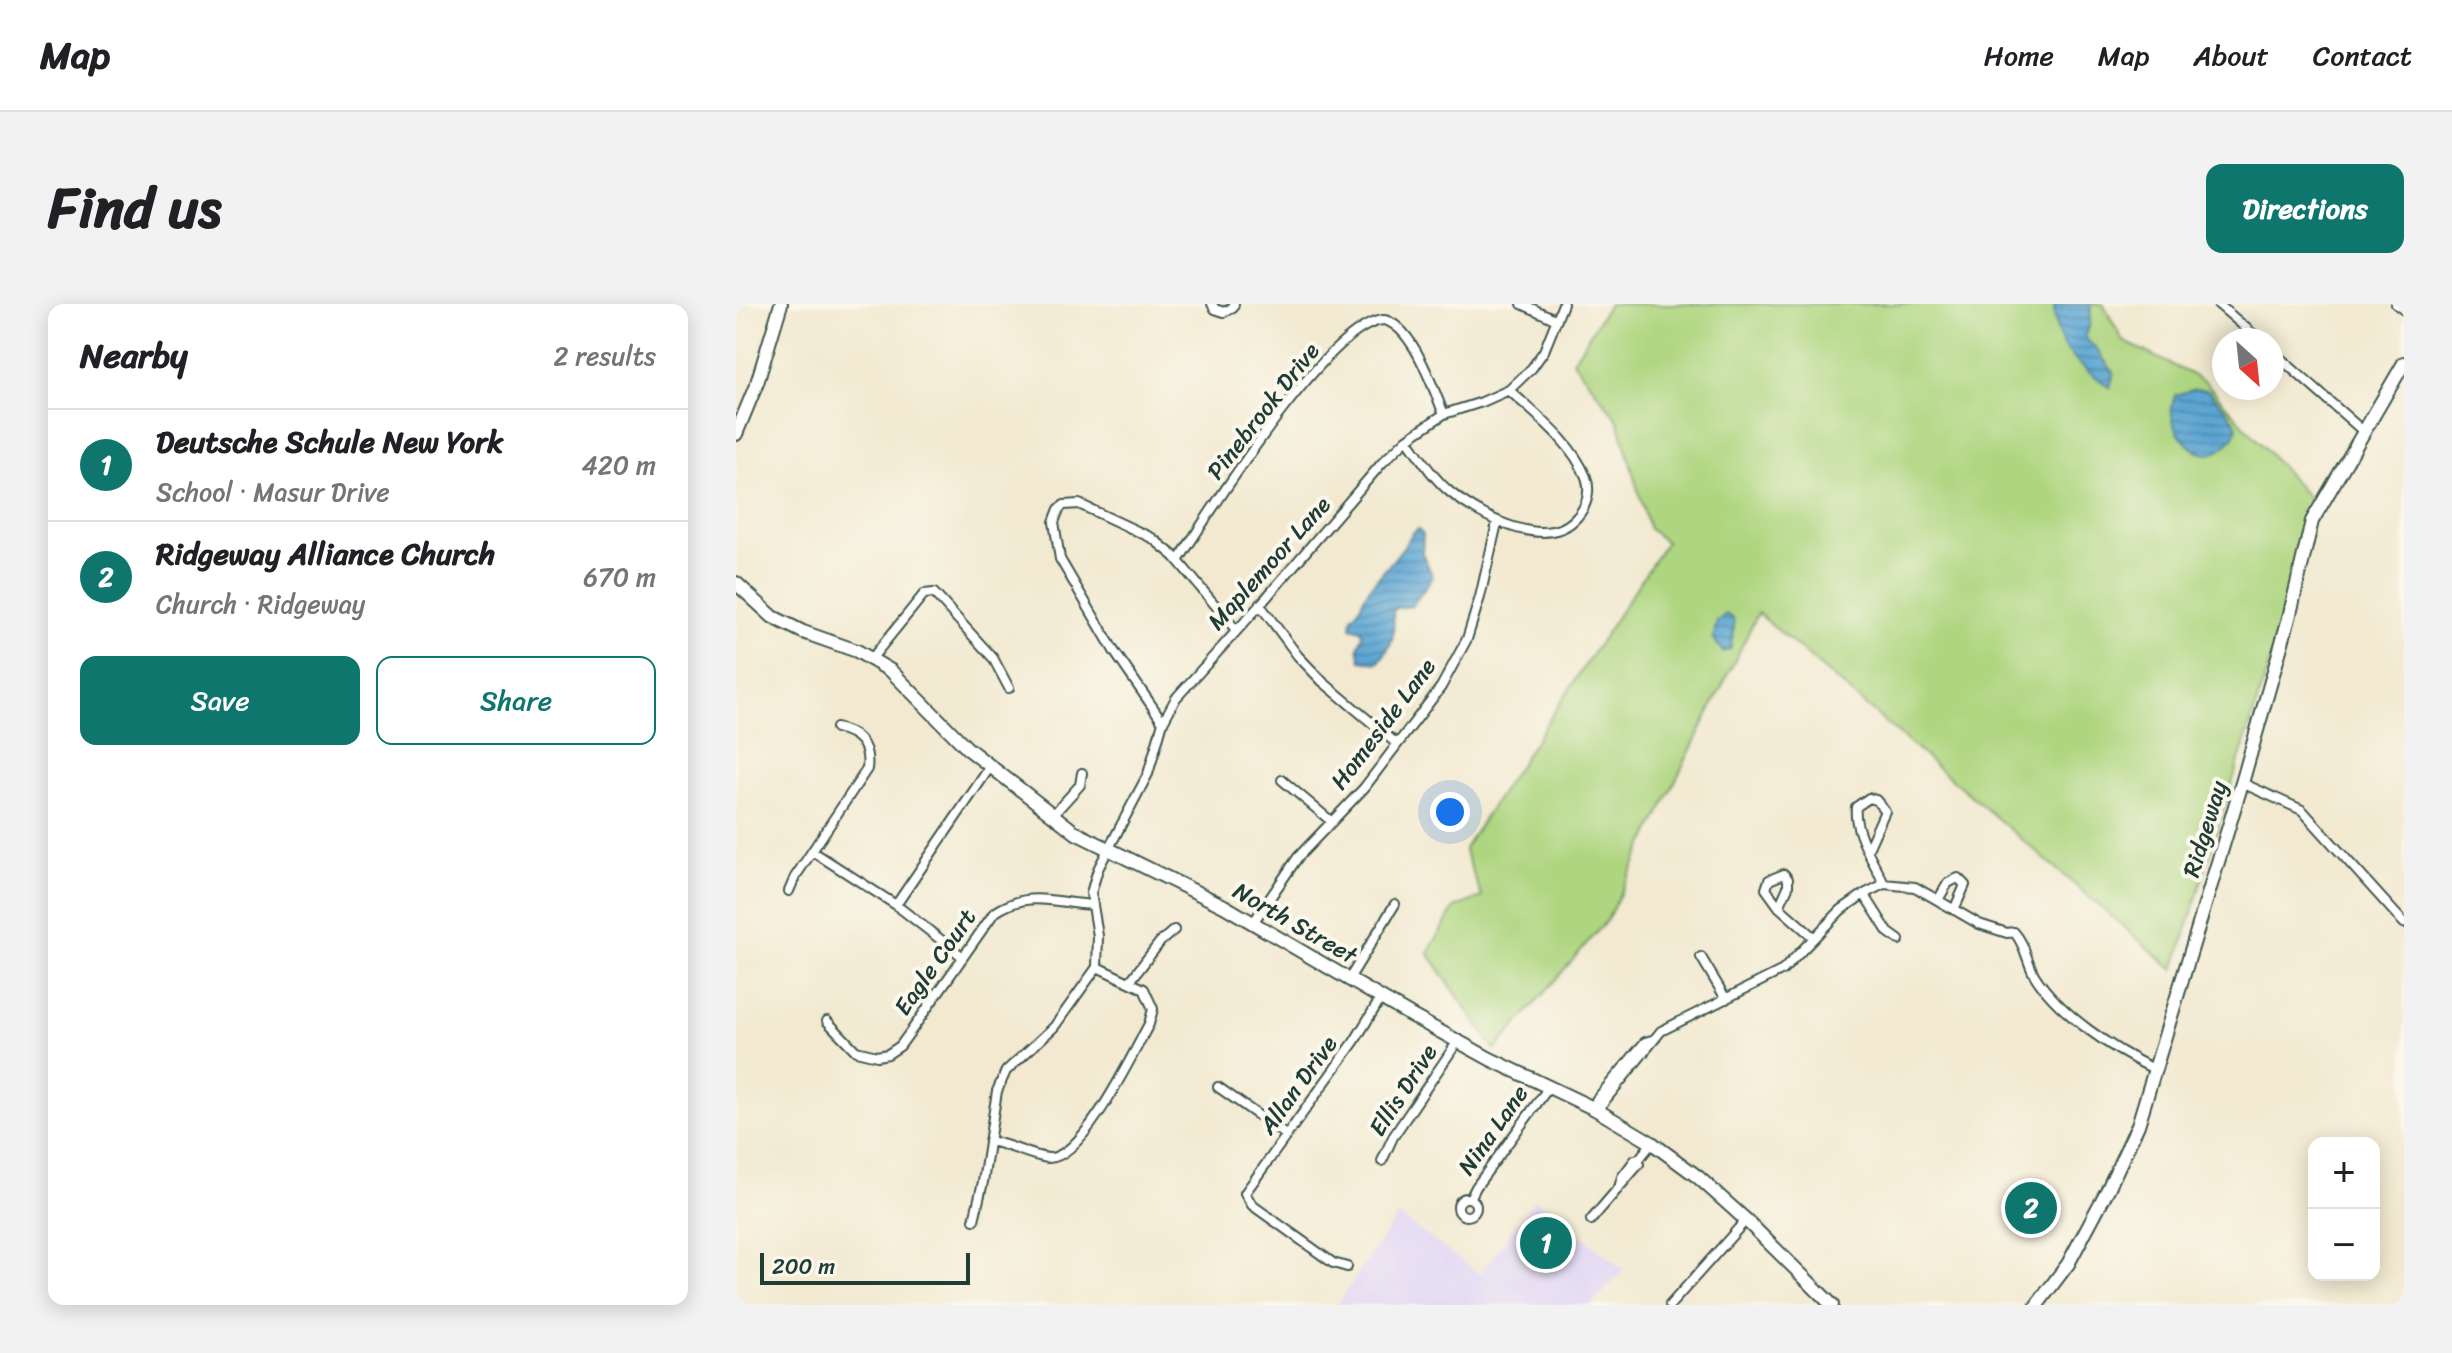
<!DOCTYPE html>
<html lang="en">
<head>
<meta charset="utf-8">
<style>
  body { margin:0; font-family:Sriracha,sans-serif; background:#f2f2f2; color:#202124 }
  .controls { position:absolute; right:24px; bottom:24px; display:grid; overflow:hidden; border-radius:16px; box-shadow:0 4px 20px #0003 }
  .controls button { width:72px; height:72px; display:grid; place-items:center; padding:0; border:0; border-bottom:2px solid #e0e0e0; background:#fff; color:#202124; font:40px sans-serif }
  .compass { position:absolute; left:1476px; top:24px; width:72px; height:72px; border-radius:50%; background:#fff; box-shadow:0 4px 20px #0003; rotate:153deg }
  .scale { position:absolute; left:24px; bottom:20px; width:210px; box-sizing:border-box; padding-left:8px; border:4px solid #1f3d34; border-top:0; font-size:22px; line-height:28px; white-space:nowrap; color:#1f3d34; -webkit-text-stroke:6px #fbf7ec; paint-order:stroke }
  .you { position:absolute; left:714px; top:508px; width:28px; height:28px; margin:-20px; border:6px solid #fff; border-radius:50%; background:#1a73e8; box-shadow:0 0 0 12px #1a73e833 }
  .badge { display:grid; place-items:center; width:52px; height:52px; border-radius:50%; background:#0f766e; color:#fff; font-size:26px; font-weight:700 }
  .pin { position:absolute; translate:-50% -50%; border:4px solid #fff; box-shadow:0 2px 8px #0006 }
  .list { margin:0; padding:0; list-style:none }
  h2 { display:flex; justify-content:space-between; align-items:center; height:104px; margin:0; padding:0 32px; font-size:34px }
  h2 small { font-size:26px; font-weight:400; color:#757577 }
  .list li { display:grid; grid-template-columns:52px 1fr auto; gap:24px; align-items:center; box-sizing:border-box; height:112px; padding:0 32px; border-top:2px solid #e0e0e0 }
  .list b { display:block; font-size:30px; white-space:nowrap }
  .list p { margin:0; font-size:26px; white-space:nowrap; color:#757577 }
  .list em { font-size:26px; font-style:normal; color:#757577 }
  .actions { display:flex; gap:16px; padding:24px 32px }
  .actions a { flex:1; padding:18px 0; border:2px solid #0f766e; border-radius:16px; text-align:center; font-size:28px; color:#0f766e }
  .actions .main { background:#0f766e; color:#fff }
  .map { position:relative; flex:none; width:1668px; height:1001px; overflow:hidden; border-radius:16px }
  header { display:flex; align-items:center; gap:48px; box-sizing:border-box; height:112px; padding:0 40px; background:#fff; border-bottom:2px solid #e0e0e0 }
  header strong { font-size:38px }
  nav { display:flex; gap:44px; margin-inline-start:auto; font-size:28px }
  .intro { display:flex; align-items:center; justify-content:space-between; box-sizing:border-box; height:192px; padding:0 48px }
  h1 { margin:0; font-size:56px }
  .button { padding:20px 36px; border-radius:16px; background:#0f766e; color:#fff; font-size:28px; font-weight:700 }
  main { display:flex; gap:48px; padding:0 48px }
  aside { flex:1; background:#fff; border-radius:16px; box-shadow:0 4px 20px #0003 }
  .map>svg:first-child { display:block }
  .built { fill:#dfd5f5 }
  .green { fill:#aed57f; stroke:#66895a; stroke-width:2 }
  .water { fill:url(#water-rules); stroke:#3e7184; stroke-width:2 }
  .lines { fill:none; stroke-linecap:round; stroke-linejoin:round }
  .street-casing { stroke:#3f574b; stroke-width:12 }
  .secondary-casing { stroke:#3f574b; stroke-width:16 }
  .street { stroke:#fff; stroke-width:8 }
  .secondary { stroke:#fff; stroke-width:12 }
  .labels { text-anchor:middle; stroke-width:8; stroke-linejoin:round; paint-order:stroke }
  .street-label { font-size:24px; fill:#1f3d34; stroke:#fbf7ec }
</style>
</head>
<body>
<header>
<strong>Map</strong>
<nav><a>Home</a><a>Map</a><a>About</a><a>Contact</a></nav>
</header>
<div class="intro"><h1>Find us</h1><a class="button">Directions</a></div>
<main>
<aside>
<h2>Nearby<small>2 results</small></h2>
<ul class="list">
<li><span class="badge">1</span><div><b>Deutsche Schule New York</b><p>School · Masur Drive</p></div><em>420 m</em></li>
<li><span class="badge">2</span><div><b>Ridgeway Alliance Church</b><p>Church · Ridgeway</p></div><em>670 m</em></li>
</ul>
<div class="actions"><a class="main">Save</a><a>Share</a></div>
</aside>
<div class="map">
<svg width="1668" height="1001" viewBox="0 0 1668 1001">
  <defs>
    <pattern id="water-rules" width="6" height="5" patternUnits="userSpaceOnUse" patternTransform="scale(2)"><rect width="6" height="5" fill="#5ca5d3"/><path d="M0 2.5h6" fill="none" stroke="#4b88ac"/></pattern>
  </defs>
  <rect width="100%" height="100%" fill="#fbf7ec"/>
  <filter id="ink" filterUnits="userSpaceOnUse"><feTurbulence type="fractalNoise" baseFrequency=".0125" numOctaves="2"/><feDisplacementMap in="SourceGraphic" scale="16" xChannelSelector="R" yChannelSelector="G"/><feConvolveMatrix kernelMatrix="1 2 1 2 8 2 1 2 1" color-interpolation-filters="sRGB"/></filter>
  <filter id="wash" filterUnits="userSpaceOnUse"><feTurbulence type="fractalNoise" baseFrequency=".006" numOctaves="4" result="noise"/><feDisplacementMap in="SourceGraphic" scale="32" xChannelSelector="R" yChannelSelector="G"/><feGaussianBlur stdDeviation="1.8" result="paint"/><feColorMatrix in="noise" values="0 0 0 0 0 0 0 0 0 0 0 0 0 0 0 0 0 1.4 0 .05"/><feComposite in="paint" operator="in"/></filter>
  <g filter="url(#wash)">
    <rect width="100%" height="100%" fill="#f2e9d0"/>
    <path class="built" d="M799,895L888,966L855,1001H601L662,911L744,970Z"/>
    <path class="green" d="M873,0H1367L1387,37L1469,77L1578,200L1565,231L1537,347L1438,666L1022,309L871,616L759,746L692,649L718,604L746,593L728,545L930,238L913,225L882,116L837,57Z"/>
    <path class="water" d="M1318,0H1355L1354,20L1349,31C1352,41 1356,38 1362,46C1367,54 1371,61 1378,68L1374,84C1343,59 1317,45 1318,0Z
      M1459,85L1472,86C1480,95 1496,109 1500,120C1504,133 1484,150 1472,150C1455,150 1437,126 1436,110C1435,104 1437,97 1439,91Z
      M682,225L687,230L686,249L697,273L676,302L660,304L657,307C658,332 659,338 642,359L625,357L622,343L627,331L625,326L615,323L616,313C625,305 626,294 633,285C648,266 665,249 677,228Z
      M990,310L997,314C1001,326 994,335 995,345L987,348L977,334L981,317Z"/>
  </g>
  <g filter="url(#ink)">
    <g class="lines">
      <g class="street-casing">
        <path id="street" d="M476,0L479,5L488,8L497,4L498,0
          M786,0L821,16
          M1482,0L1524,36
          M1660,0L1668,6
          M1536,47L1627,127
          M671,135C684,153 697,174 714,188C742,211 810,249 841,213C851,202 855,187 850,173C836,138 800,111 773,86
          M442,257C475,207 592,19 648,16C677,22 697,85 708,110
          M524,301L562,352L587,378L661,440
          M136,354L188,290L198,289L257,354L273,384
          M427,418L378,347L324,255L318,218L323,205L328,201L343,200L416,234L438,252L500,326
          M546,476L596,518
          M1506,479L1566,506L1668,619
          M316,512L344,481L346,469
          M1132,545L1149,507L1140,496L1133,494L1120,503C1117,528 1138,557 1148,580
          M76,547L160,601L227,653
          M53,587L59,573L131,465C134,441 123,429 100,424
          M1128,590L1152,628L1163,636
          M1202,596L1212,579L1222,574L1229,581L1218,606
          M160,601L254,463
          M1043,603L1052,583V575L1048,570L1033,576L1030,585L1043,603L1077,633
          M517,619L562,553L628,484L705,383L731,335L744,293L761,219
          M965,653L990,695
          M613,675L659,600
          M395,676L424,638L438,626
          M91,717L120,747L141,752L152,750L164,742L180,720L258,609C294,585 317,599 357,601
          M482,783L550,831
          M859,805L867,799L925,727L1047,666L1105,606L1128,590L1148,580L1179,583L1243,620L1271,629L1278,628C1290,641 1290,657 1299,672C1323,710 1378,746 1418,765
          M859,805L860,796L909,738L916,736
          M253,837C273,840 294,852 312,854C347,856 397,749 413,720L417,705L408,685L361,663
          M646,857L657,833L722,737
          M884,880L886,873L899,856L903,855
          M735,893L740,883L813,783
          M722 903a9 9 0 1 1 18 0a9 9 0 1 1-18 0Z
          M238,916L247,878L261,787L270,767L318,723L361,663L362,632L355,589L362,565L412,470L427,418L440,394L524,301L646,159L671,135L708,110L746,98L773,86L796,64L808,47L827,0
          M855,916L903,860V855L916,839
          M611,963L597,959L516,901L509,889L618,738L645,694
          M934,1001L1010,916"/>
      </g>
      <g class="secondary-casing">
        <path id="secondary" d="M0,130L21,79L45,0
          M0,279L37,313L67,328L121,347L155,367L231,444L340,529L488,602L674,711L754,755L859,805L916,839L962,873L1010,916L1096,1001
          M1301,1001L1332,960L1372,885L1402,821L1506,479L1553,314L1576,217L1668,59"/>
      </g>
      <use href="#street" class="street"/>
      <use href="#secondary" class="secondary"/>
    </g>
  </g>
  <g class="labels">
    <g class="street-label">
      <text transform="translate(527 107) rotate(-52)" y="8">Pinebrook Drive</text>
      <text transform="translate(533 259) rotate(-48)" y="8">Maplemoor Lane</text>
      <text transform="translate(647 420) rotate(-53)" y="8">Homeside Lane</text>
      <text transform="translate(1469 525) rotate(-73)" y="8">Ridgeway</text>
      <text transform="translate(559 619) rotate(30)" y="8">North Street</text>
      <text transform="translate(199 658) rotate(-55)" y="8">Eagle Court</text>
      <text transform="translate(562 781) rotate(-54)" y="8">Allan Drive</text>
      <text transform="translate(667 786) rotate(-57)" y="8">Ellis Drive</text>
      <text transform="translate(757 826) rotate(-55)" y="8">Nina Lane</text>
    </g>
  </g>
</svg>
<div class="controls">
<button>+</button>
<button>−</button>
</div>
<svg class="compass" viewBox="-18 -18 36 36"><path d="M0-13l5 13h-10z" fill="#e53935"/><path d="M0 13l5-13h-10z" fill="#757577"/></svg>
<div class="scale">200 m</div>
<div class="you"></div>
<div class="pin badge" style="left:810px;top:939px">1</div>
<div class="pin badge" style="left:1295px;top:904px">2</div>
</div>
</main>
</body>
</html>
